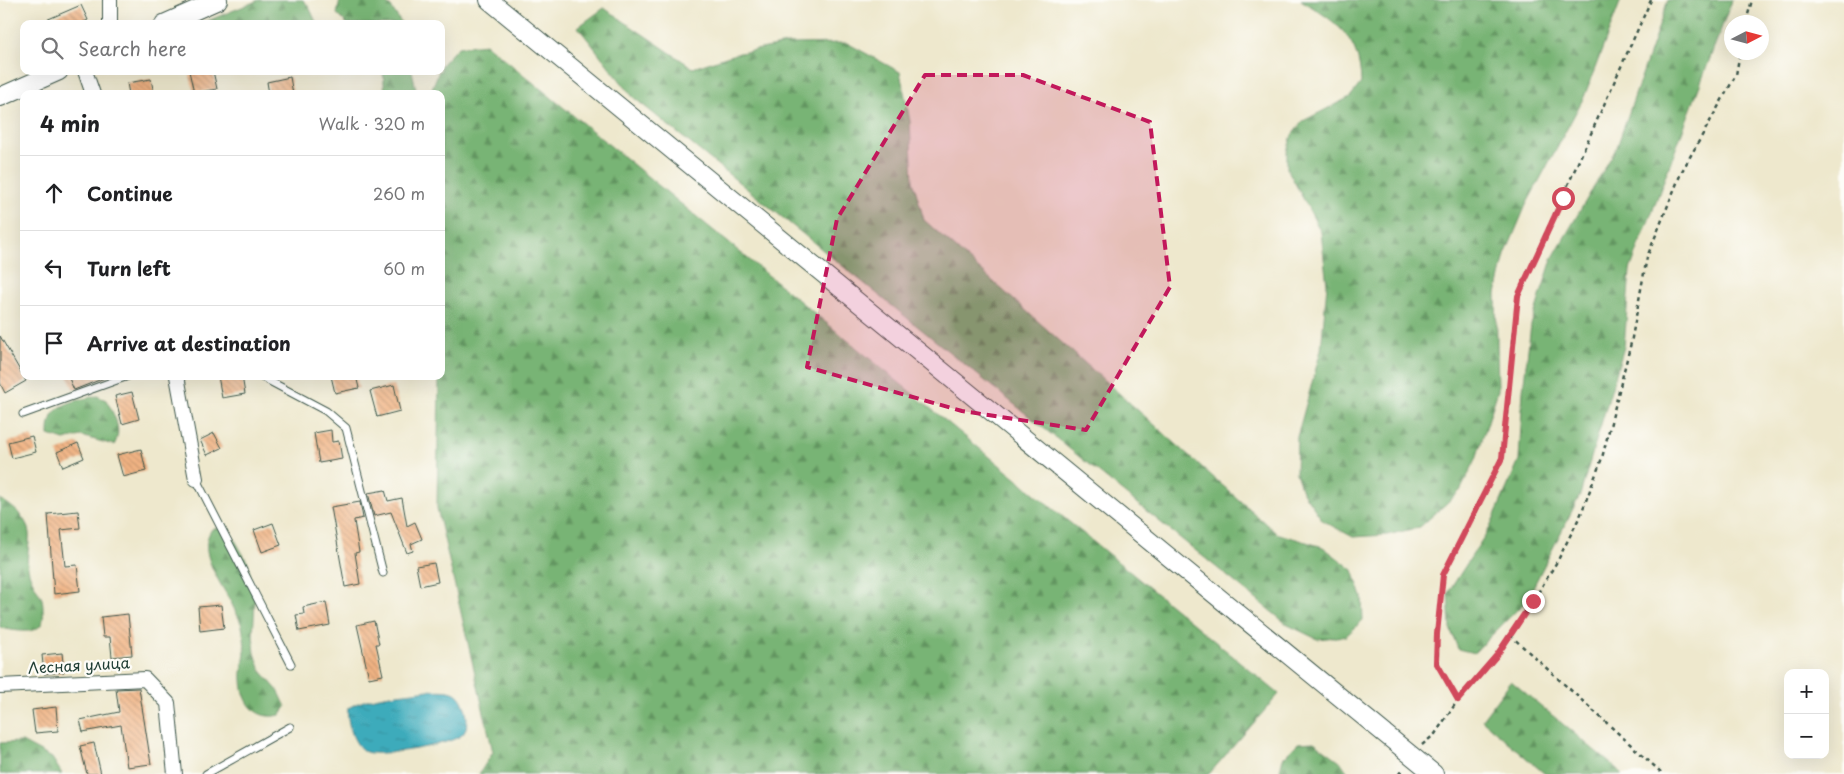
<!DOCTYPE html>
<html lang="en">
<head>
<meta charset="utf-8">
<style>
  body { margin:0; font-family:"Playpen Sans",sans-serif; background:#f6f6f6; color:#202124 }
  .controls { position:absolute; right:15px; bottom:15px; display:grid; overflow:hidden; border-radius:10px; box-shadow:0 5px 20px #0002 }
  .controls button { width:45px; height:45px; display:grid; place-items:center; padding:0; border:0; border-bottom:1px solid #e0e0e0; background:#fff; color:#202124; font:25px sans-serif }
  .compass { position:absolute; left:1724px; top:15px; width:45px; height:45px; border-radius:50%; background:#fff; box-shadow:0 5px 20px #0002; rotate:84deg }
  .stop { position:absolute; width:15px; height:15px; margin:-11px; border:4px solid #d1495b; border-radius:50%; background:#fff }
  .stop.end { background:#d1495b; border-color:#fff; box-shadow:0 1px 5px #0008 }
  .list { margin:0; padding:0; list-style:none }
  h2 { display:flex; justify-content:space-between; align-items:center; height:65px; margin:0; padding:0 20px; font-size:21px }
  h2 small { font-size:16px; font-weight:400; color:#757577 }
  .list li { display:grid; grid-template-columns:32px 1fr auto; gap:15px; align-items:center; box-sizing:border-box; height:75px; padding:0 20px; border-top:1px solid #e0e0e0 }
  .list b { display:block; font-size:19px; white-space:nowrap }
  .list em { font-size:16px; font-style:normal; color:#757577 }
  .icon { flex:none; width:28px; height:28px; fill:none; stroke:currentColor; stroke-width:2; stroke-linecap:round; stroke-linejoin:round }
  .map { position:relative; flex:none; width:1844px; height:774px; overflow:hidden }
  .search { position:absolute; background:#fff; box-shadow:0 5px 20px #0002; left:20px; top:20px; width:425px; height:55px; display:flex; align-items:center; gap:12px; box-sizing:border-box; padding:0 18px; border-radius:10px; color:#757577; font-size:19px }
  .panel { position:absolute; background:#fff; box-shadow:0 5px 20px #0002; left:20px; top:90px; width:425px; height:290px; border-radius:10px }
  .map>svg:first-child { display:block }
  .forest { fill:url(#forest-firs); stroke:#4c7854 }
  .water { fill:url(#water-ripples); stroke:#2e7478 }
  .building { fill:url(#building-back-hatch) }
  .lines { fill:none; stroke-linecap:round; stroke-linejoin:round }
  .service-casing { stroke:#3e574b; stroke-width:9 }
  .minor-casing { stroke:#3e574b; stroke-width:16 }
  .tertiary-casing { stroke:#3e574b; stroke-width:20 }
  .path { stroke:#3e574b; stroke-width:2.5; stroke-dasharray:4 4; stroke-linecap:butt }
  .service { stroke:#fff; stroke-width:7 }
  .minor { stroke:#fff; stroke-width:14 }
  .tertiary { stroke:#fff; stroke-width:18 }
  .route { stroke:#d1495b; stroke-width:6 }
  .marked { fill:#c2185b; fill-opacity:0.2; stroke:#c2185b; stroke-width:4; stroke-dasharray:10 6; stroke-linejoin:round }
  .labels { text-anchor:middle; stroke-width:4.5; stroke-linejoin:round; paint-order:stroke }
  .street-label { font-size:15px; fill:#1f3d34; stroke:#fdfcf7 }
</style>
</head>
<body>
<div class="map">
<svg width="1844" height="774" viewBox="0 0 1844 774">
  <defs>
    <pattern id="forest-firs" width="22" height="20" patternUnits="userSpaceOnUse" patternTransform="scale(1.25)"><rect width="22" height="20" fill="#78b474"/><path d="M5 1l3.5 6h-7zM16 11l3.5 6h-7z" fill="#629460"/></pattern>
    <pattern id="water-ripples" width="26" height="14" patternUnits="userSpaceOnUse" patternTransform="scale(1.25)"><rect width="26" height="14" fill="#3dabbb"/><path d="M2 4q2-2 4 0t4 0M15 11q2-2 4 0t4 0" fill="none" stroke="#338c99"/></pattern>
    <pattern id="building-back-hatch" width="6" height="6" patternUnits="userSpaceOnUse" patternTransform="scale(1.25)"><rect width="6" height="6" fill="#f1b383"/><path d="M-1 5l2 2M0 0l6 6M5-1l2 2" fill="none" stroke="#c3936c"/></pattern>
  </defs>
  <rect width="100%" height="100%" fill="#fdfcf7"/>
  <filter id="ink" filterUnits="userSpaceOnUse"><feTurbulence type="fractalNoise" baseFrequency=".02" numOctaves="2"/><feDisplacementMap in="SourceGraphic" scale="10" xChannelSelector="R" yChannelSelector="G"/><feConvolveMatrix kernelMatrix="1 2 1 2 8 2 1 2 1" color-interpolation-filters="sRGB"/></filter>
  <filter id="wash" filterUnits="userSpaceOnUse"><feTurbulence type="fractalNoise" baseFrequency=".0096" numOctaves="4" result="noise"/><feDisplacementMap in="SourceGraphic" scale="20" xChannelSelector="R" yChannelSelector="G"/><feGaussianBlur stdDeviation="1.12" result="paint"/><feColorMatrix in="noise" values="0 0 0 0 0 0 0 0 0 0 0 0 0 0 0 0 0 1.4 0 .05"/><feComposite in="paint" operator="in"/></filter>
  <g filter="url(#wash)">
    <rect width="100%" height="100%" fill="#eee8cd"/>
    <path class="forest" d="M259,0H303L309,7L317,24H200Z
      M340,0H382L391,7L402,24H347L337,14Z
      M1301,0H1621L1584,97L1526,205L1505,255L1496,294L1498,390L1476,459L1460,491L1420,527L1387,535L1353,537L1323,521L1302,491L1296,473L1297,437L1321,350L1327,285L1321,232L1287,168V152L1292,135L1303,121L1350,97L1361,83C1360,36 1337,23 1301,0Z
      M1668,0H1732L1630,270L1624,347L1580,495L1526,601L1474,653L1458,649L1450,628L1448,593L1489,529L1519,460L1523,390L1531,325L1552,259L1617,147Z
      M604,8L693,68L735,54L787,44L847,43L900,72L910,121L913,181L924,220L1276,533L1323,547L1353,570L1362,597L1363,620L1346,636L1317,639L1288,625L633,97L578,27Z
      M486,44L1279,694L1209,774H479L493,752L437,508L439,376H441V94H432L431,91L439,71H441V65L458,47Z
      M383,71H412L417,94H385Z
      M97,396L106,400C114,414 123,430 114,445L81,436L64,440L49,435C49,430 49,424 51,419C55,403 83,399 97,396Z
      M0,499C12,506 27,517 29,533C30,544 26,556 28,568C30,580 37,588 42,599C43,603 43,607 43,611C47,638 17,631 0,628Z
      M221,528L235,540L248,563L255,600L253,636L255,653L261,671L279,692L286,707L280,715C256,721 243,703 242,680C241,671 244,662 245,653C245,645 244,635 242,626C240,618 234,610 231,602C220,582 196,550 212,529Z
      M1511,681L1623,774H1545L1482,720Z
      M22,742L52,758L62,774H0V743Z
      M1314,742L1340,761L1349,774H1279L1283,758L1298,743Z"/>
    <path class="water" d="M428,690C436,691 448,689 455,693C466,699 471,725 463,734C453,745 379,757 366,752C353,746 346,720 348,708C369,695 403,694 428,690Z"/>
    <g id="blocks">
      <path class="building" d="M81,5L88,20L80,24H37Z
        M189,71H213L217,89L194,93Z
        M290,77L293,94H269L267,82Z
        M151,79L154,94H129L127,83Z
        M0,336L26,381L5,393L0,383Z
        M68,376H107V377L74,390Z
        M218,376H242L245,394L222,398Z
        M331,376H356L359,388L335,393Z
        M394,385L400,411L377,417L370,391Z
        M132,392L139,419L122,424L115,396Z
        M331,430L332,442L339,441L342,459L319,463L314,433Z
        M214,433L222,448L207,455L200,440Z
        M32,436L36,452L12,458L8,442Z
        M78,443L84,458L63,467L57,452Z
        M141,449L146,471L123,477L117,455Z
        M385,490L388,501L402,498L407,526L415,522L422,539L411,544L413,551L407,553L391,512L374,516L368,493Z
        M360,502L363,518L354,520V521L359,552L355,553L360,584L345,587L331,507Z
        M78,511L80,528L61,530L65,566L77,565L80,591L54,594L48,514Z
        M273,523L281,545L262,552L254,530Z
        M434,563L438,582L420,586L416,566Z
        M326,602L330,625L299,631L296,615L304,614L303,607Z
        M221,605L224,628L200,631L198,607Z
        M128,614L132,655L112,657L110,637H103L101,617Z
        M374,621L379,644H376L383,675L369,678L357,625Z
        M62,653L64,672L44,674L42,655Z
        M139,688L151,764L127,767L121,725L83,732L80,720L119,712L116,689Z
        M56,707L58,731L35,733L32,710Z
        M94,743L101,774H87L80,746Z"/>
    </g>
  </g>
  <g filter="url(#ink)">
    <use href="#blocks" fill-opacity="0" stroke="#3e574b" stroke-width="1"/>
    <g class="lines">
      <g class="service-casing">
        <path id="service" d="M260,376L326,411L346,428L383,573
          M23,414L128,376
          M196,479L291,664
          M206,774L290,727"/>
      </g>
      <g class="minor-casing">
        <path id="minor" d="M110,0V24
          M85,71L93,94
          M177,376L196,479
          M0,686L145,679L168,703L175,774"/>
      </g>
      <g class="tertiary-casing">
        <path id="tertiary" d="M489,0L1434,774
          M164,24L218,0
          M0,97L59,71"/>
      </g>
      <path class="path" d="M1746,22L1752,0
        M1510,635L1663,774
        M1457,699L1437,663V634L1443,575L1502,458L1518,296L1651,0
        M1422,745L1435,734L1458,700L1497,655L1533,601L1558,560L1581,514L1602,458L1631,343L1647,257L1681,173L1736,75L1740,52
        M1399,774L1403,768"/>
      <use href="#service" class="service"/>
      <use href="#minor" class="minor"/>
      <use href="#tertiary" class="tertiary"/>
    </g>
  </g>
  <g class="lines" filter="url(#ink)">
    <path class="route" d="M1533,601L1497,655L1458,700L1436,662L1437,634L1443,575L1502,458L1518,296L1563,198"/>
  </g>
  <path class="marked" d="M925,75H1023L1150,122L1170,287L1086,430L962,411L807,367L837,219Z"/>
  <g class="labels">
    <g class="street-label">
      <text transform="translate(79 666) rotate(-3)" y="5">Лесная улица</text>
    </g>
  </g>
</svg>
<div class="controls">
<button>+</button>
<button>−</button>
</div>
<svg class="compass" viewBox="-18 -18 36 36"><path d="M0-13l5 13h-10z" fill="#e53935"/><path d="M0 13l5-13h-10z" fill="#757577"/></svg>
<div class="stop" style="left:1563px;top:198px"></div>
<div class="stop end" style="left:1533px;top:601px"></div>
<div class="search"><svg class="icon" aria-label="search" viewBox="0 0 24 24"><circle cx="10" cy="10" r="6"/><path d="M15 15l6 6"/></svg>Search here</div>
<section class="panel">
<h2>4 min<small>Walk · 320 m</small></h2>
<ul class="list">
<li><svg class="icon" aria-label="ahead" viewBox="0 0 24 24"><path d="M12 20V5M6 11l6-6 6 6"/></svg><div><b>Continue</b></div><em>260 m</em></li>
<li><svg class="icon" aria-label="left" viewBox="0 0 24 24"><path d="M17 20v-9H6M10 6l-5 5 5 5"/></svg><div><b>Turn left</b></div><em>60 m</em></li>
<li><svg class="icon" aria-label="arrive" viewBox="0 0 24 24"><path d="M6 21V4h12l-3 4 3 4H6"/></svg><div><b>Arrive at destination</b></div></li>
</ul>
</section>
</div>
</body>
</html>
